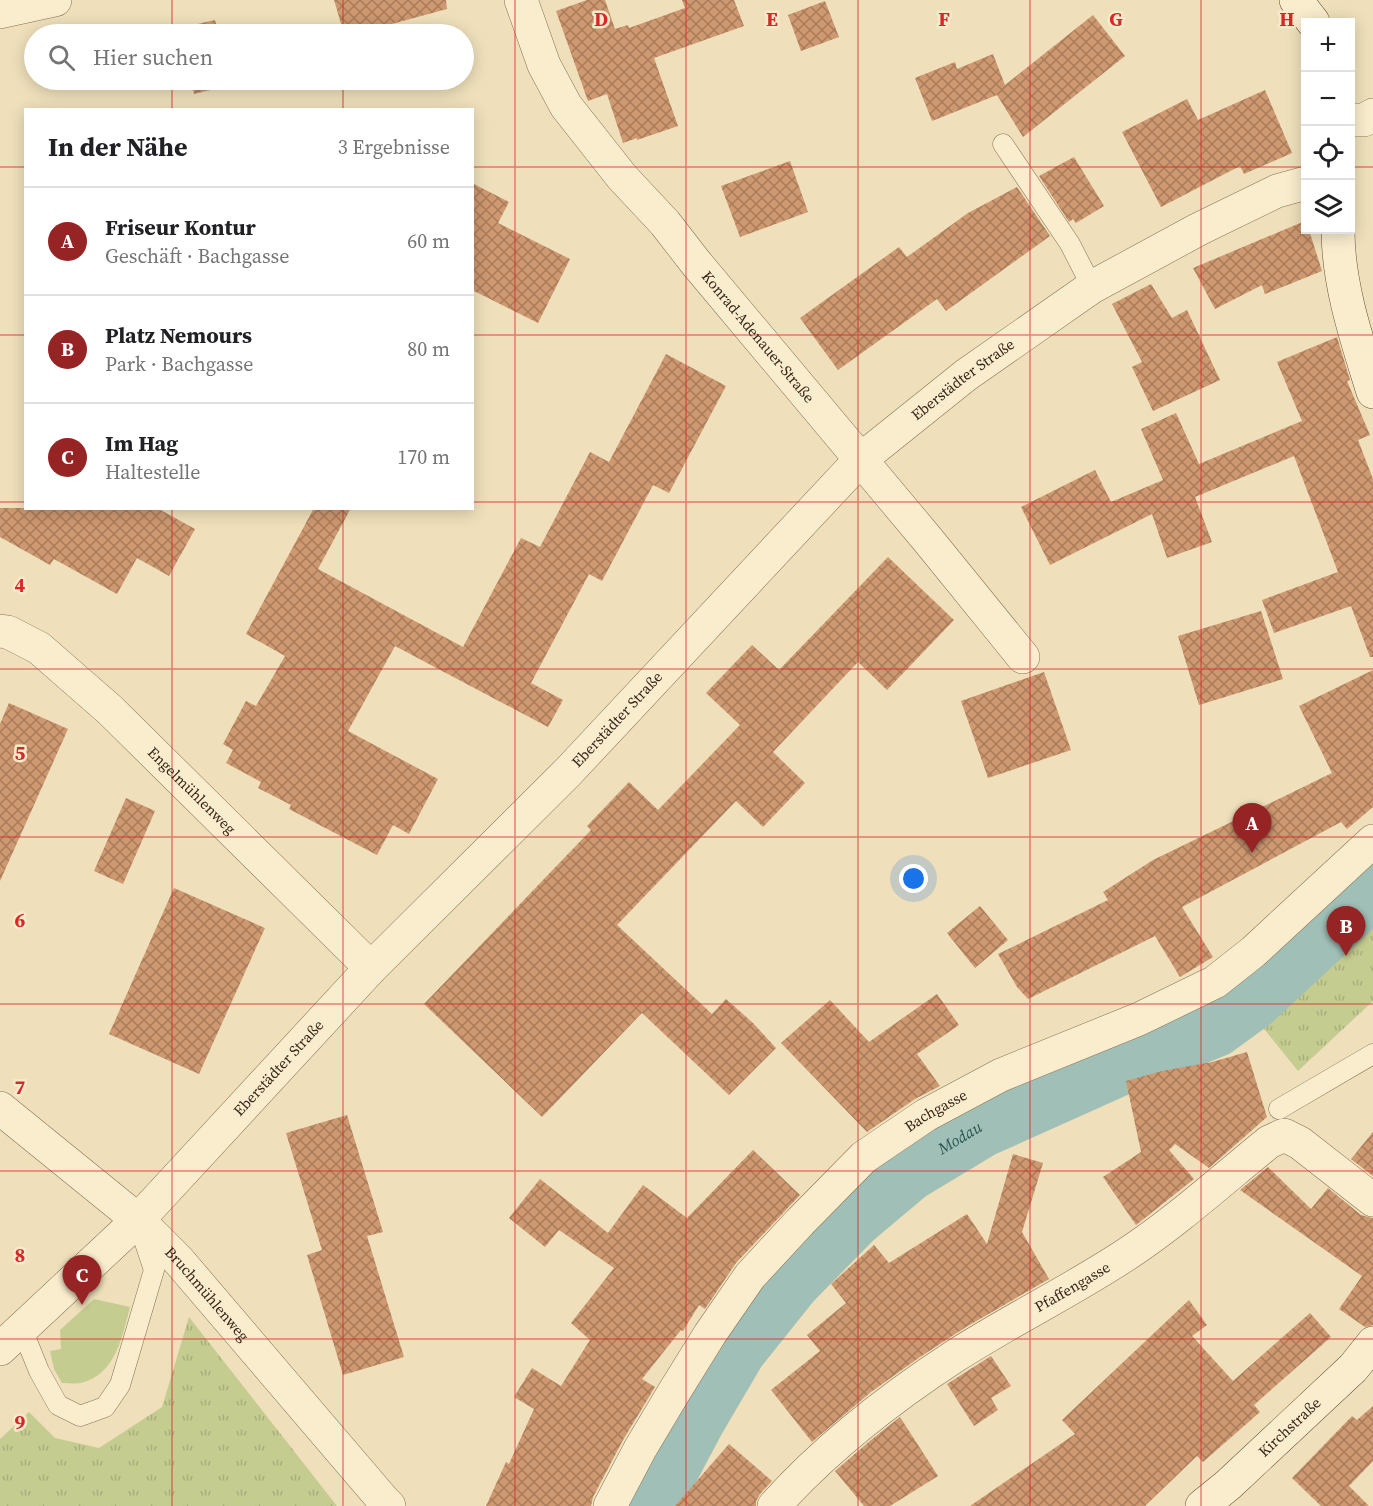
<!DOCTYPE html>
<html lang="de">
<head>
<meta charset="utf-8">
<style>
  body { margin:0; font-family:"Source Serif 4",serif; background:#f2f2f2; color:#202124 }
  .controls { position:absolute; right:18px; top:18px; display:grid; overflow:hidden; border-radius:0px; box-shadow:0 3px 15px #0003 }
  .controls button { width:54px; height:54px; display:grid; place-items:center; padding:0; border:0; border-bottom:2px solid #e0e0e0; background:#fff; color:#202124; font:30px sans-serif }
  .you { position:absolute; left:914px; top:879px; width:21px; height:21px; margin:-15px; border:4px solid #fff; border-radius:50%; background:#1a73e8; box-shadow:0 0 0 9px #1a73e833 }
  .badge { display:grid; place-items:center; width:39px; height:39px; border-radius:50%; background:#962424; color:#fff; font-size:20px; font-weight:700 }
  .pin { position:absolute; translate:-50% -50px; filter:drop-shadow(0 2px 3px #0008) }
  .pin::after { content:''; position:absolute; top:32px; width:21px; height:18px; background:inherit; clip-path:polygon(0 0,100% 0,50% 100%) }
  .list { margin:0; padding:0; list-style:none }
  h2 { display:flex; justify-content:space-between; align-items:center; height:78px; margin:0; padding:0 24px; font-size:26px }
  h2 small { font-size:20px; font-weight:400; color:#757577 }
  .list li { display:grid; grid-template-columns:39px 1fr auto; gap:18px; align-items:center; box-sizing:border-box; height:108px; padding:0 24px; border-top:2px solid #e0e0e0 }
  .list b { display:block; font-size:22px; white-space:nowrap }
  .list p { margin:0; font-size:20px; white-space:nowrap; color:#757577 }
  .list em { font-size:20px; font-style:normal; color:#757577 }
  .icon { flex:none; width:33px; height:33px; fill:none; stroke:currentColor; stroke-width:2; stroke-linecap:round; stroke-linejoin:round }
  .map { position:relative; flex:none; width:1373px; height:1506px; overflow:hidden }
  .search { position:absolute; background:#fff; box-shadow:0 3px 15px #0003; left:24px; top:24px; width:450px; height:66px; display:flex; align-items:center; gap:15px; box-sizing:border-box; padding:0 21px; border-radius:33px; color:#757577; font-size:22px }
  .panel { position:absolute; background:#fff; box-shadow:0 3px 15px #0003; left:24px; top:108px; width:450px; height:402px; border-radius:0px }
  .map>svg:first-child { display:block }
  .grass { fill:#c4cc90 }
  .park { fill:url(#park-tufts) }
  .lines { fill:none; stroke-linecap:round; stroke-linejoin:round }
  .river { stroke:#a0bfb6; stroke-width:66 }
  .building { fill:url(#building-cross-hatch) }
  .lane-casing { stroke:#867055; stroke-width:21 }
  .street-casing { stroke:#867055; stroke-width:34 }
  .secondary-casing { stroke:#675138; stroke-width:34 }
  .lane { stroke:#faedce; stroke-width:20 }
  .street { stroke:#faedce; stroke-width:33 }
  .secondary { stroke:#faedce; stroke-width:33 }
  .grid { fill:none; stroke:#d62828; stroke-width:1.5; stroke-opacity:0.55 }
  .labels { text-anchor:middle; stroke-width:5; stroke-linejoin:round; paint-order:stroke }
  .street-label { font-size:15px; fill:#34271a; stroke:#f6eacb }
  .water-label { font-size:16px; font-style:italic; fill:#295553; stroke:#f6eacb }
  .grid-label { font-size:20px; text-anchor:middle; font-weight:bold; fill:#d62828; stroke:#f6eacb; stroke-width:5; stroke-linejoin:round; paint-order:stroke }
</style>
</head>
<body>
<div class="map">
<svg width="1373" height="1506" viewBox="0 0 1373 1506">
  <defs>
    <pattern id="park-tufts" width="24" height="20" patternUnits="userSpaceOnUse" patternTransform="scale(1.5)"><rect width="24" height="20" fill="#c4cc90"/><path d="M3 7l-1-3M5 7V3M7 7l1-3M15 17l-1-3M17 17v-4M19 17l1-3" fill="none" stroke="#a9af7c"/></pattern>
    <pattern id="building-cross-hatch" width="8" height="8" patternUnits="userSpaceOnUse" patternTransform="scale(1.5)"><rect width="8" height="8" fill="#ce9870"/><path d="M0 0l8 8M0 8l8-8" fill="none" stroke="#a87c5b"/></pattern>
  </defs>
  <rect width="100%" height="100%" fill="#efe0bb"/>
  <path class="grass" d="M1373,863V911L1264,1010L1214,1046L1089,1097L950,1160L887,1207L813,1287L758,1352L717,1417L670,1506H625L682,1401L747,1304L829,1211L904,1151L972,1107L1218,1004L1235,985Z
    M94,1299L130,1307C122,1337 116,1374 81,1383C75,1384 68,1383 62,1383L54,1369L50,1351L61,1349L60,1330Z"/>
  <path class="park" d="M1373,911V1001L1298,1071L1252,1014Z
    M189,1317L337,1506H0V1439L29,1412L55,1438L99,1448L162,1407Z"/>
  <g class="lines">
    <path class="river" id="s1" d="M646,1506L694,1416L734,1348L790,1278L851,1216L907,1169L980,1125L1114,1065L1213,1025L1250,998L1373,884"/>
  </g>
  <path class="building" d="M334,0H446L447,9L355,34H344Z
    M587,0H605L615,29L628,25L629,28L685,8L682,0H734L744,26L654,58L678,126L637,140V138L623,143L607,94L588,101L556,11Z
    M825,1L839,37L801,51L788,15Z
    M1093,15L1125,56L1023,137L997,95L932,121L915,78L955,62L957,69L993,54L1005,85Z
    M215,20L219,34H181L180,28Z
    M191,80H230L231,85L194,94Z
    M1265,90L1292,153L1244,174L1240,166L1161,207L1122,132L1187,99L1198,120Z
    M1074,157L1104,206L1076,223L1073,219L1069,222L1039,176Z
    M790,161L808,212L740,237L721,186Z
    M472,183L509,202L498,223L570,259L538,323L472,290Z
    M1017,187L1050,236L946,311L937,299L838,370L800,318L899,247L907,257L968,213Z
    M1305,221V230H1309L1322,271L1265,294L1262,285L1215,309L1193,268Z
    M1151,284L1172,318L1187,310L1220,380L1153,411L1132,367L1142,362L1112,304Z
    M1337,337L1350,380L1347,381L1370,435L1358,440L1373,479V657H1370L1351,606L1274,633L1262,600L1338,572L1294,456L1195,497L1212,542L1167,558L1152,514L1050,565L1021,507L1095,470L1111,502L1163,480L1141,429L1176,413L1199,464L1302,421L1277,362Z
    M666,354L726,386L669,493L653,485L602,581L589,574L531,683L563,700L548,727L395,646L348,731L438,779L409,834L393,825L377,855L289,809L291,805L258,788L261,782L226,763L233,750L223,744L246,701L256,706L285,656L246,634L314,508H351L318,569L463,647L521,538L540,547L590,452L609,462Z
    M0,508H157L195,529L169,576L137,558L117,594L54,559L50,565L0,537Z
    M888,557L954,620L887,690L858,662L773,752L805,783L763,827L736,801L617,925L712,1014L726,999L753,1023L776,1048L729,1095L642,1013L542,1117L424,1004L591,830L587,826L629,782L658,810L740,725L706,693L752,645L779,670Z
    M1261,611L1283,679L1199,705L1178,636Z
    M1373,670V807L1347,829L1341,822L1182,907L1213,957L1180,977L1155,936L1028,999L1017,987L998,954L1108,900L1103,892L1153,860L1332,773L1299,706Z
    M1044,672L1071,750L988,778L961,701Z
    M9,703L68,729L0,881V724Z
    M126,798L155,811L123,884L94,871Z
    M174,888L265,928L199,1074L109,1034Z
    M980,906L1008,940L975,968L947,933Z
    M937,994L959,1025L917,1054L940,1086L915,1099L867,1132L781,1043L830,1000L869,1042Z
    M1247,1052L1267,1117L1209,1168L1175,1144L1169,1150L1194,1179L1136,1225L1103,1177L1141,1152L1126,1081L1162,1071L1212,1062Z
    M347,1115L383,1232L367,1236L404,1357L343,1375L307,1255L322,1250L286,1133Z
    M1373,1132V1176L1351,1159Z
    M753,1150L800,1195L736,1263L705,1309L699,1305L683,1331L681,1330L642,1379L655,1387L623,1440L593,1497L591,1506H486L506,1462L509,1464L534,1409L514,1397L532,1368L561,1386L590,1340L571,1323L614,1268L559,1230L545,1247L509,1218L540,1179L608,1233L643,1185L687,1218Z
    M1013,1154L1043,1163L1022,1232L1049,1279L966,1327L920,1357L871,1392L812,1442L771,1390L820,1351L807,1335L846,1303L831,1284L874,1245L889,1263L967,1214L987,1244Z
    M1268,1167L1311,1209L1328,1188L1361,1215L1373,1218V1325L1365,1327L1339,1309L1362,1276L1240,1190Z
    M1189,1300L1207,1325L1192,1336L1233,1381L1310,1313L1331,1337L1254,1405L1260,1412L1203,1462L1197,1456L1145,1506H970L1075,1434L1062,1420Z
    M991,1356L1011,1386L991,1398L998,1410L974,1426L947,1384Z
    M1373,1406V1461L1349,1486L1369,1506H1321L1292,1478L1352,1416L1357,1420Z
    M900,1417L938,1476L890,1506H864L835,1471L871,1440Z
    M729,1444L772,1481L760,1494L756,1501V1506H675Z"/>
  <g class="lines">
    <g class="lane-casing">
      <path id="lane" d="M1003,144L1070,244L1092,287
        M1279,1109L1373,1054
        M22,1329L39,1371L58,1405L80,1416L105,1407L120,1385L154,1270L141,1231"/>
    </g>
    <g class="street-casing">
      <g id="street">
        <path id="s2" d="M521,0L544,65L566,106L622,177L665,223L696,263L928,540L1023,657"/>
        <path d="M0,12L55,0"/>
        <path d="M1350,120H1364L1373,115"/>
        <path id="s3" d="M0,631L8,632L39,648L110,710L371,968"/>
        <path id="s4" d="M0,1108L138,1220L179,1261L384,1501L389,1506"/>
        <path id="s5" d="M0,1349L138,1220L371,968L568,772L860,460L966,375L1092,287L1199,229L1277,191L1306,183"/>
        <path id="s6" d="M610,1506L640,1449L674,1392L710,1334L750,1276L800,1222L864,1157L926,1115L1001,1075L1139,1019L1215,982L1253,952L1373,841"/>
        <path id="s7" d="M774,1506C827,1447 889,1399 955,1356C1011,1320 1071,1291 1127,1254C1177,1221 1222,1180 1269,1142L1284,1135L1300,1143L1373,1200"/>
      </g>
    </g>
    <g class="secondary-casing">
      <g id="secondary">
        <path d="M1296,0L1313,22"/>
        <path d="M1338,230C1338,285 1357,340 1373,392"/>
        <path id="s8" d="M1202,1506L1228,1485L1353,1368L1373,1343"/>
      </g>
    </g>
    <use href="#lane" class="lane"/>
    <use href="#street" class="street"/>
    <use href="#secondary" class="secondary"/>
  </g>
  <path class="grid" d="M172,0V34M343,0V34M515,0V1506M686,0V1506M858,0V1506M1030,0V1506M1201,0V1506M172,80V110M343,80V110M0,167H26M472,167H1306M1350,167H1373M0,335H26M472,335H1373M0,502H26M472,502H1373M172,508V1506M343,508V1506M0,669H1373M0,837H1373M0,1004H1373M0,1171H1373M0,1339H1373"/>
  <g class="labels">
    <g class="street-label">
      <text dy="5" stroke="none"><textPath href="#s2" startOffset="416">Konrad-Adenauer-Straße</textPath></text>
      <text dy="5" stroke="none"><textPath href="#s5" startOffset="1368">Eberstädter Straße</textPath></text>
      <text dy="5" stroke="none"><textPath href="#s5" startOffset="882">Eberstädter Straße</textPath></text>
      <text dy="5" stroke="none"><textPath href="#s3" startOffset="252">Engelmühlenweg</textPath></text>
      <text dy="5" stroke="none"><textPath href="#s5" startOffset="396">Eberstädter Straße</textPath></text>
      <text dy="5" stroke="none"><textPath href="#s6" startOffset="520">Bachgasse</textPath></text>
      <text dy="5" stroke="none"><textPath href="#s7" startOffset="372">Pfaffengasse</textPath></text>
      <text dy="5" stroke="none"><textPath href="#s4" startOffset="279">Bruchmühlenweg</textPath></text>
      <text dy="5" stroke="none"><textPath href="#s8" startOffset="118">Kirchstraße</textPath></text>
    </g>
    <g class="water-label">
      <text dy="6" stroke="none"><textPath href="#s1" startOffset="492">Modau</textPath></text>
    </g>
  </g>
  <g class="grid-label">
    <text x="601" y="26">D</text>
    <text x="772" y="26">E</text>
    <text x="944" y="26">F</text>
    <text x="1116" y="26">G</text>
    <text x="1287" y="26">H</text>
    <text x="20" y="592">4</text>
    <text x="20" y="760">5</text>
    <text x="20" y="927">6</text>
    <text x="20" y="1094">7</text>
    <text x="20" y="1262">8</text>
    <text x="20" y="1429">9</text>
  </g>
</svg>
<div class="controls">
<button>+</button>
<button>−</button>
<button><svg class="icon" aria-label="locate" viewBox="0 0 24 24"><circle cx="12" cy="12" r="6"/><path d="M12 2v4M12 18v4M2 12h4M18 12h4"/></svg></button>
<button><svg class="icon" aria-label="layers" viewBox="0 0 24 24"><path d="M12 4l9 5-9 5-9-5zM3 14l9 5 9-5"/></svg></button>
</div>
<div class="you"></div>
<div class="pin badge" style="left:1252px;top:853px">A</div>
<div class="pin badge" style="left:1346px;top:956px">B</div>
<div class="pin badge" style="left:82px;top:1305px">C</div>
<div class="search"><svg class="icon" aria-label="search" viewBox="0 0 24 24"><circle cx="10" cy="10" r="6"/><path d="M15 15l6 6"/></svg>Hier suchen</div>
<section class="panel">
<h2>In der Nähe<small>3 Ergebnisse</small></h2>
<ul class="list">
<li><span class="badge">A</span><div><b>Friseur Kontur</b><p>Geschäft · Bachgasse</p></div><em>60 m</em></li>
<li><span class="badge">B</span><div><b>Platz Nemours</b><p>Park · Bachgasse</p></div><em>80 m</em></li>
<li><span class="badge">C</span><div><b>Im Hag</b><p>Haltestelle</p></div><em>170 m</em></li>
</ul>
</section>
</div>
</body>
</html>
